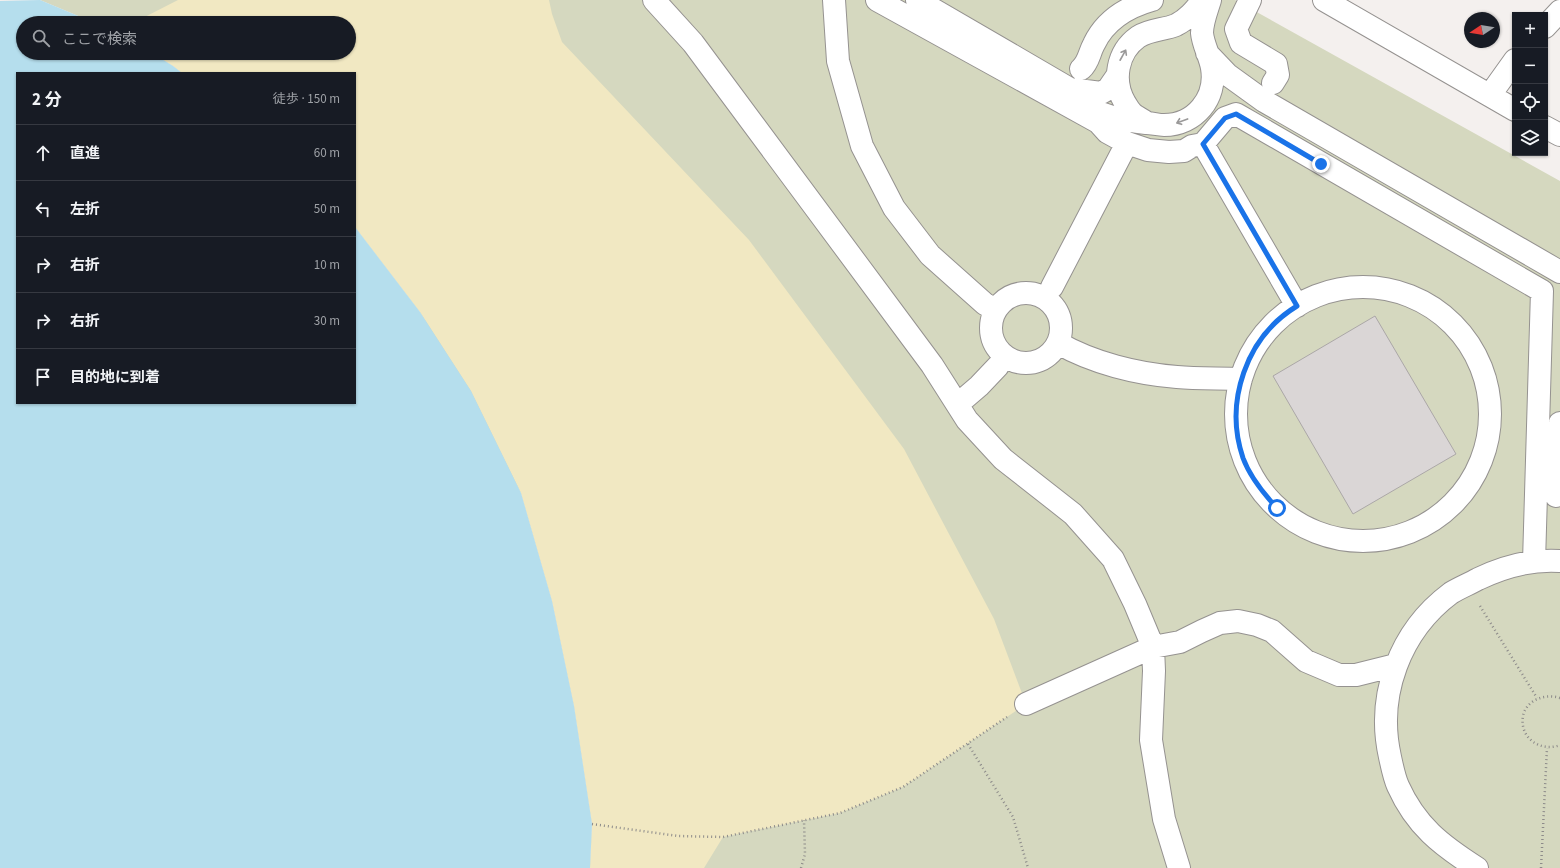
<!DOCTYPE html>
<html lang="ja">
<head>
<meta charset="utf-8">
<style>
  body { margin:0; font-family:"Source Sans 3","Noto Sans JP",sans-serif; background:#242831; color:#f1f3f6 }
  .controls { position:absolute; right:12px; top:12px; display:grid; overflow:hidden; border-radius:0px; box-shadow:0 1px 3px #0004 }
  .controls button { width:36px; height:36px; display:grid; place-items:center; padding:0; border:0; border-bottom:1px solid #363941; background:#171b24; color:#f1f3f6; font:20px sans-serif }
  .compass { position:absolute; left:1464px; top:12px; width:36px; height:36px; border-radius:50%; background:#171b24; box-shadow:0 1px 3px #0004; rotate:258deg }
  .stop { position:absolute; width:12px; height:12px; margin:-9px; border:3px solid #1a73e8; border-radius:50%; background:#fff }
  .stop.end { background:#1a73e8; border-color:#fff; box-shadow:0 1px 4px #0008 }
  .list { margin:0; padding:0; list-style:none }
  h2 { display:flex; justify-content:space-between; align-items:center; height:52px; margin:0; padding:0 16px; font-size:17px }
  h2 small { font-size:13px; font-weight:400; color:#9ea1a6 }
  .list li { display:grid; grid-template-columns:26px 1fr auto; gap:12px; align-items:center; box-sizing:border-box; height:56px; padding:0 16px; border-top:1px solid #363941 }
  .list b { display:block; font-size:15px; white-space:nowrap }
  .list em { font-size:13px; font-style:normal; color:#9ea1a6 }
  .icon { flex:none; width:22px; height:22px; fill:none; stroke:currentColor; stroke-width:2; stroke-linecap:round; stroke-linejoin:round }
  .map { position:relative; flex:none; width:1560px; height:868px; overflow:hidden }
  .search { position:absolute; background:#171b24; box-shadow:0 1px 3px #0004; left:16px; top:16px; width:340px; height:44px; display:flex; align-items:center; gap:10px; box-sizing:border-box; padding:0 14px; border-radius:22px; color:#9ea1a6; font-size:15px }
  .panel { position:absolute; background:#171b24; box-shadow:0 1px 3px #0004; left:16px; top:72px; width:340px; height:332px; border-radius:0px }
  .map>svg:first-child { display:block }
  .green { fill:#d5d8bf }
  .sand { fill:#f1e8c2 }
  .water { fill:#b5deed }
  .building { fill:#dad6d6; stroke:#aba7a7 }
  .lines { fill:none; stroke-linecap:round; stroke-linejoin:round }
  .minor-casing { stroke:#959290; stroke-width:24 }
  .path { stroke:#8d8b8a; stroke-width:2.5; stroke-dasharray:1 3; stroke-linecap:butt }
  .minor { stroke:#fff; stroke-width:22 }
  .oneway { stroke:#9a9999 }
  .route { stroke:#1a73e8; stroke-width:5 }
</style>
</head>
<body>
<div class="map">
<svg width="1560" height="868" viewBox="0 0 1560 868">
  <rect width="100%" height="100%" fill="#f4f0ee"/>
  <path class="green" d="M40,0H1235L1560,181V868H590L592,824L574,706L552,601L521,493L420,312L355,227V73H182L173,66L152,53H349V23H95Z"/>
  <path class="sand" d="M178,0H549L552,14L562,42L749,240L904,449L994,619L1026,704L903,787L840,813L723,837L704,868H590L592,824L574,706L552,601L521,493L471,391L420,312L355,227V73H182L173,66L152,53H349V23H133Z"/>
  <path class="water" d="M40,0L95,23H23V53H152L173,66L182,73H17V403H355V227L420,312L471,391L521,493L552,601L574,706L592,824L590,868H0V1Z"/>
  <path class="building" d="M1375,316L1456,454L1353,514L1273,376Z"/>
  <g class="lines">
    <g class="minor-casing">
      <path id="minor" d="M654,0L693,43L932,365L967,420L1003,459L1073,514L1113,559L1135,604L1153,647L1154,671L1151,740L1164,819L1179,868
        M834,0L838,61L862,146L894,208L930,255L985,304L996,310
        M877,0L1098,122L1107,132L1127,143L1148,150L1169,152L1184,151L1192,146L1203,144L1225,118L1236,114L1542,291L1534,562
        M917,0L1070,89C1073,93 1076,97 1080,101C1095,115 1126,121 1146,123C1152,123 1158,125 1164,125C1195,125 1217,98 1212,68C1210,56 1203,45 1202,33C1202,22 1207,10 1210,0
        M1250,0L1236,29L1241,43L1276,64L1278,75L1273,83
        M1324,0L1515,110
        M1545,27L1560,11
        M1207,53L1228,75L1264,101L1560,272
        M1081,69C1089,62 1089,53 1094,44C1105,21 1127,7 1152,0
        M1070,89L1101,93L1108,89L1117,76
        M1490,95L1515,60
        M1147,123C1142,119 1136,117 1132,113C1129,110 1127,106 1125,103C1112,81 1117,52 1138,37C1150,29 1164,30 1176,25C1188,19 1195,10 1203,0
        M1545,127L1560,135
        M1203,144L1297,306
        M1236 414a127 127 0 1 1 254 0a127 127 0 1 1-254 0Z
        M1052,287L1127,143
        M991 328a35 35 0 1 1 70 0a35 35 0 1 1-70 0Z
        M1058,343C1093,363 1137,374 1177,377C1198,379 1220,378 1241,379
        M958,404L979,386L998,366
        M1556,496L1560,423
        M1026,704L1153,647L1180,642L1202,631L1220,623L1238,621L1257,625L1272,631L1306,661L1339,675H1356L1396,665
        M1477,868C1441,845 1416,826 1398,786C1394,777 1392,766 1390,757C1376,695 1400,631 1451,593C1459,588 1469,584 1478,579C1503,567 1531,559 1560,561"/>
    </g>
    <path class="path" d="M1480,606L1537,698
      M1560,698C1541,692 1519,704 1523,726C1526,743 1545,751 1560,745
      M968,744L1013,817L1028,868
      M592,824L678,836L723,837L840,813L903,787L1007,717
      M801,868L805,854L804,820
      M1541,868L1547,748"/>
    <use href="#minor" class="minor"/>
  </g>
  <defs><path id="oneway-shaft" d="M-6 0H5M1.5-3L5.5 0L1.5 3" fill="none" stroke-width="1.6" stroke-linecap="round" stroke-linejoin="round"/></defs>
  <g class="oneway">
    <use href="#oneway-shaft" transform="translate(1123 55) rotate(-61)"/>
    <use href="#oneway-shaft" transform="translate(1182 121) rotate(160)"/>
  </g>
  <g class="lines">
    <path class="route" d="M1277,508C1263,493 1250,477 1243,458C1224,402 1246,337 1297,306L1203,144L1225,118L1236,114L1321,164"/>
  </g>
</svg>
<div class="controls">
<button>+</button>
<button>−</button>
<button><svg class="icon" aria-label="locate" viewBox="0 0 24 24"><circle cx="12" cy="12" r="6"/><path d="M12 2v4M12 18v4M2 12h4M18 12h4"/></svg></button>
<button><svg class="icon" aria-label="layers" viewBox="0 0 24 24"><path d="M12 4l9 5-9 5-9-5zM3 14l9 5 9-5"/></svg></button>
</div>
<svg class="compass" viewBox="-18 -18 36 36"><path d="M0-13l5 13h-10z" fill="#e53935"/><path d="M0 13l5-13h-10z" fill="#9ea1a6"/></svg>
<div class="stop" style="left:1277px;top:508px"></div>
<div class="stop end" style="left:1321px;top:164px"></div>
<div class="search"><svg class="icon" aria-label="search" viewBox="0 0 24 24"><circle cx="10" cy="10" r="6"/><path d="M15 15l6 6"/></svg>ここで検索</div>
<section class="panel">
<h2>2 分<small>徒歩 · 150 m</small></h2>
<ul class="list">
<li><svg class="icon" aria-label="ahead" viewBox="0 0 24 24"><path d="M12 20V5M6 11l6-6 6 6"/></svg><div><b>直進</b></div><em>60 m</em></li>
<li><svg class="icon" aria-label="left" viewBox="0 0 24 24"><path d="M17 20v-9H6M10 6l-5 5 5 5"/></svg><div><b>左折</b></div><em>50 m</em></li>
<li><svg class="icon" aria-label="right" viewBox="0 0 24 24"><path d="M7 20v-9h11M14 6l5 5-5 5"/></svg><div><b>右折</b></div><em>10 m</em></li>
<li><svg class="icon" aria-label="right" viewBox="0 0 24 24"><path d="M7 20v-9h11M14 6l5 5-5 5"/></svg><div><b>右折</b></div><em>30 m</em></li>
<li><svg class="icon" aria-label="arrive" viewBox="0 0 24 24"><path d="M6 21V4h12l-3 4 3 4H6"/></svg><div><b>目的地に到着</b></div></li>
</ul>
</section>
</div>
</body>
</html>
